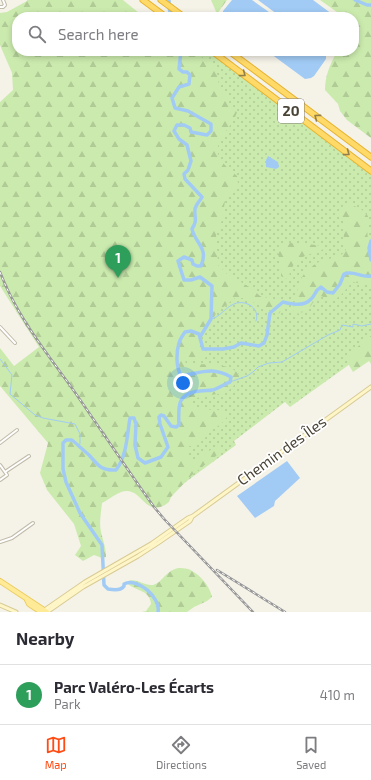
<!DOCTYPE html>
<html lang="en">
<head>
<meta charset="utf-8">
<style>
  body { margin:0; font-family:"Exo 2",sans-serif; background:#f2f2f3; color:#2b2b33 }
  .you { position:absolute; left:183px; top:383px; width:14px; height:14px; margin:-10px; border:3px solid #fff; border-radius:50%; background:#1a73e8; box-shadow:0 0 0 6px #1a73e833 }
  .badge { display:grid; place-items:center; width:26px; height:26px; border-radius:50%; background:#ff4c15; color:#fff; font-size:13px; font-weight:700 }
  .pin { position:absolute; translate:-50% -33px; filter:drop-shadow(0 1px 2px #0008) }
  .pin::after { content:''; position:absolute; top:21px; width:14px; height:12px; background:inherit; clip-path:polygon(0 0,100% 0,50% 100%) }
  .list { margin:0; padding:0; list-style:none }
  h2 { display:flex; justify-content:space-between; align-items:center; height:52px; margin:0; padding:0 16px; font-size:17px }
  h2 small { font-size:13px; font-weight:400; color:#7c7c81 }
  .list li { display:grid; grid-template-columns:26px 1fr auto; gap:12px; align-items:center; box-sizing:border-box; height:60px; padding:0 16px; border-top:1px solid #e1e1e2 }
  .list b { display:block; font-size:15px; white-space:nowrap }
  .list p { margin:0; font-size:13px; white-space:nowrap; color:#7c7c81 }
  .list em { font-size:13px; font-style:normal; color:#7c7c81 }
  .icon { flex:none; width:22px; height:22px; fill:none; stroke:currentColor; stroke-width:2; stroke-linecap:round; stroke-linejoin:round }
  .map { position:relative; flex:none; width:371px; height:612px; overflow:hidden }
  .search { position:absolute; background:#fff; box-shadow:0 2px 6px #0003; left:12px; right:12px; top:12px; height:44px; display:flex; align-items:center; gap:10px; box-sizing:border-box; padding:0 14px; border-radius:16px; color:#7c7c81; font-size:15px }
  .sheet { height:112px; background:#fff }
  nav { display:flex; justify-content:space-around; align-items:center; box-sizing:border-box; height:56px; border-top:1px solid #e1e1e2; background:#fff; font-size:11px; color:#7c7c81 }
  nav a { display:grid; justify-items:center; gap:2px }
  nav .on { color:#ff4c15 }
  .map>svg:first-child { display:block }
  .grass { fill:url(#grass-dots) }
  .forest { fill:url(#forest-firs) }
  .water { fill:#a1cbf5 }
  .lines { fill:none; stroke-linecap:round; stroke-linejoin:round }
  .stream { stroke:#a1cbf5; stroke-width:1 }
  .river { stroke:#a1cbf5; stroke-width:3.5 }
  .street-casing { stroke:#c1bbaa; stroke-width:4 }
  .secondary-casing { stroke:#d8cb95; stroke-width:5 }
  .primary-casing { stroke:#ebcd5f; stroke-width:6 }
  .highway-casing { stroke:#e7b330; stroke-width:7 }
  .street { stroke:#fff; stroke-width:2 }
  .secondary { stroke:#fff6c8; stroke-width:3 }
  .primary { stroke:#ffea97; stroke-width:4 }
  .highway { stroke:#ffda69; stroke-width:5 }
  .rail-casing { stroke:#979797; stroke-width:2.5 }
  .rail { stroke:#fff; stroke-width:1; stroke-dasharray:3; stroke-linecap:butt }
  .oneway { stroke:#927f4a }
  .labels { text-anchor:middle; stroke-width:3.5; stroke-linejoin:round; paint-order:stroke }
  .shield { fill:#fff; stroke:#807b72; stroke-width:1 }
  .shield-label { font-size:14px; font-weight:bold; fill:#494336 }
  .street-label { font-size:15px; fill:#494336; stroke:#fff }
</style>
</head>
<body>
<div class="map">
<svg width="371" height="612" viewBox="0 0 371 612">
  <defs>
    <pattern id="grass-dots" width="8" height="8" patternUnits="userSpaceOnUse"><rect width="8" height="8" fill="#cbebae"/><path d="M2 2h.1M6 6h.1" fill="none" stroke="#b0cb96" stroke-width="1.8" stroke-linecap="round"/></pattern>
    <pattern id="forest-firs" width="22" height="20" patternUnits="userSpaceOnUse"><rect width="22" height="20" fill="#cbebae"/><path d="M5 1l3.5 6h-7zM16 11l3.5 6h-7z" fill="#b0cb96"/></pattern>
  </defs>
  <rect width="100%" height="100%" fill="#f5f2e8"/>
  <path class="grass" d="M50,51H212L371,171V349L290,407L285,402L234,441L236,445L187,481L154,507Z"/>
  <path class="forest" d="M27,0H123L144,17H17V51H194L216,69L220,91L227,97L228,103L237,112C232,129 207,145 223,163C227,168 233,172 237,176L238,184L225,201L222,220L216,234L218,265L227,274L251,288L260,296L283,302L285,308L278,314L244,298H235L217,312L202,337L200,344L202,349L207,352V356L203,360L195,361L187,359L185,362L187,364C203,365 229,361 240,375C230,397 221,392 201,397C196,398 193,398 189,402L191,406C202,411 214,409 226,411L227,417L221,424L210,431L205,438L196,446H189L187,451L189,460L191,461L218,446H221L222,449L221,452L192,475L171,497L169,502C147,519 144,493 128,491C120,490 110,499 102,503C101,513 99,522 101,532C103,541 106,547 106,557L102,558L94,555L83,561L75,555L81,546L74,524L47,490L40,473L48,443L0,386V348L14,366L39,347L0,286V102L13,90L12,73L0,45V13L7,12L27,1Z
    M211,0H227L217,14Z
    M320,0H371V138L347,120L340,111L338,104L325,90C325,76 330,65 336,53L337,51H354V17H344Z
    M347,203L361,209L368,216L367,229L369,252L371,255V286L353,282C346,288 342,296 334,300L325,299L322,296C314,298 312,305 307,311L296,314L293,310C295,301 298,282 304,274C307,271 314,264 319,262C329,257 343,260 347,247L343,243L345,225L340,213L342,207Z
    M291,243H301L322,246L323,249C319,252 315,252 310,254C299,257 290,266 289,277L286,279L281,276C281,272 281,269 281,266C279,252 270,245 291,243Z
    M371,336V364L369,361L353,372C351,368 347,364 348,360C349,353 365,340 371,336Z
    M178,568C181,568 185,568 188,569C199,573 210,586 212,597L207,601L194,607L187,612H142L146,611L151,604C150,590 136,591 128,584V581C137,578 144,586 153,585C160,583 162,578 167,574C170,571 174,569 178,568Z"/>
  <path class="water" d="M232,0H252L276,17H223V11Z
    M258,0H313L336,17H281Z
    M267,51H322L326,56V59L314,76L311,78L305,79Z
    M268,156L278,162L279,167L276,169L266,167V160Z
    M287,461L300,478L275,501L274,506L255,518L237,496Z"/>
  <g class="lines">
    <path class="stream" d="M211,319C220,317 224,309 232,305C243,298 261,307 256,321
      M0,359L12,375L10,394L35,415L43,418L75,424L80,434V444L78,445
      M230,382L247,376L253,372L258,367L269,363L282,362L328,335L340,330L342,325L353,327V324L362,326L371,324"/>
    <path class="river" d="M169,0L170,17
      M355,0L367,5H371
      M181,51L179,69L183,72H187L190,75L189,84L179,87L172,98L175,108L188,111L211,124V131L207,135L191,132L190,128L184,125H177L174,131L179,139L187,145L191,161L188,170L184,174L185,179L202,197C200,201 196,204 195,209C194,219 198,219 192,229C195,243 209,248 201,266H197L193,264L192,260L184,257L178,261L184,280H191L200,277L212,286L211,319L200,337
      M371,241L369,248L371,260
      M158,612C161,598 138,577 124,584V586C121,591 113,590 108,589L104,585L102,545L80,513L66,482L63,469V443L66,440H72C78,445 83,450 89,455C98,465 101,471 116,470C127,456 127,435 130,418H134L136,424L135,445L138,458L145,463L161,457L168,447L160,424L159,417L161,415L164,416L171,426L176,427L179,425C178,406 177,393 200,391C204,390 209,391 212,390C218,389 224,384 230,382L231,377C211,366 201,373 181,376C176,367 176,353 179,343C180,339 183,335 185,332L191,331L199,334L203,349H223L234,347L241,343L259,346L264,343L267,335L270,313L283,302C292,304 304,307 311,299C316,295 314,291 321,287L327,292L333,293L340,284L344,274C354,270 361,278 371,276"/>
    <g class="street-casing">
      <path id="street" d="M0,7H3L5,5L3,0
        M0,327L15,343
        M0,443L17,430
        M0,465L5,472
        M5,472L29,456
        M0,480L7,475L5,472
        M0,542L12,538L33,523"/>
    </g>
    <g class="secondary-casing">
      <path id="secondary" d="M0,605L16,612
        M43,611L85,582L151,544L188,518L193,516L371,387
        M47,612L83,587L138,556L158,543L190,521L192,517"/>
    </g>
    <g class="primary-casing">
      <path id="primary" d="M0,581L47,612
        M27,600L29,604L41,612"/>
    </g>
    <g class="highway-casing">
      <path id="highway" d="M143,0L166,17
        M161,0L184,17
        M212,51L371,171
        M229,51L371,157"/>
    </g>
    <use href="#street" class="street"/>
    <use href="#secondary" class="secondary"/>
    <use href="#primary" class="primary"/>
    <use href="#highway" class="highway"/>
    <g class="rail-casing">
      <path id="rail" d="M0,272C17,317 47,353 74,391C101,430 127,469 154,507L165,520L253,612
        M217,570L285,612"/>
    </g>
    <use href="#rail" class="rail"/>
  </g>
  <defs><path id="oneway-chevron" d="M-2-3.5L2.5 0L-2 3.5" fill="none" stroke-width="1.6" stroke-linecap="round" stroke-linejoin="round"/></defs>
  <g class="oneway">
    <use href="#oneway-chevron" transform="translate(243 74) rotate(37)"/>
    <use href="#oneway-chevron" transform="translate(317 117) rotate(-143)"/>
    <use href="#oneway-chevron" transform="translate(347 153) rotate(37)"/>
  </g>
  <g class="labels">
    <rect class="shield" x="278" y="99" width="26" height="24" rx="3"/>
    <g class="shield-label">
      <text x="291" y="116">20</text>
    </g>
    <g class="street-label">
      <text transform="translate(282 451) rotate(-36)" y="5">Chemin des Îles</text>
    </g>
  </g>
</svg>
<div class="you"></div>
<div class="pin badge" style="left:118px;top:278px;background:#2e9e5b">1</div>
<div class="search"><svg class="icon" aria-label="search" viewBox="0 0 24 24"><circle cx="10" cy="10" r="6"/><path d="M15 15l6 6"/></svg>Search here</div>
</div>
<section class="sheet">
<h2>Nearby<small></small></h2>
<ul class="list">
<li><span class="badge" style="background:#2e9e5b">1</span><div><b>Parc Valéro-Les Écarts</b><p>Park</p></div><em>410 m</em></li>
</ul>
</section>
<nav>
<a class="on"><svg class="icon" aria-label="map" viewBox="0 0 24 24"><path d="M3 6l6-2 6 2 6-2v14l-6 2-6-2-6 2zM9 4v14M15 6v14"/></svg>Map</a>
<a><svg class="icon" aria-label="directions" viewBox="0 0 24 24"><path d="M12 3l9 9-9 9-9-9zM9 14v-3h6M13 9l2 2-2 2"/></svg>Directions</a>
<a><svg class="icon" aria-label="saved" viewBox="0 0 24 24"><path d="M7 4h10v16l-5-4-5 4z"/></svg>Saved</a>
</nav>
</body>
</html>
